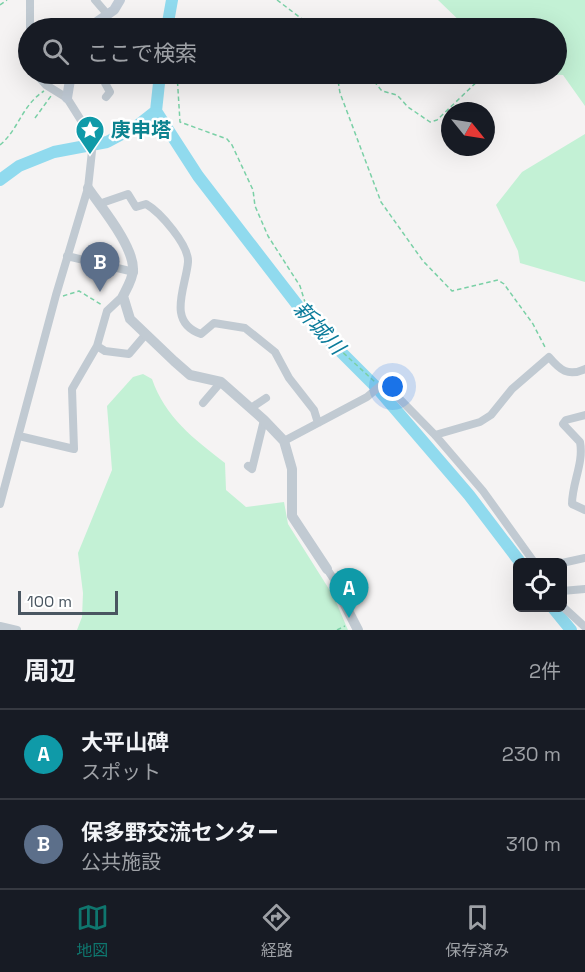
<!DOCTYPE html>
<html lang="ja">
<head>
<meta charset="utf-8">
<style>
  body { margin:0; font-family:"Space Grotesk","Noto Sans JP",sans-serif; background:#242831; color:#f1f3f6 }
  .controls { position:absolute; right:18px; bottom:18px; display:grid; overflow:hidden; border-radius:9px; box-shadow:0 6px 24px #0002 }
  .controls button { width:54px; height:54px; display:grid; place-items:center; padding:0; border:0; border-bottom:2px solid #363941; background:#171b24; color:#f1f3f6; font:30px sans-serif }
  .compass { position:absolute; left:441px; top:102px; width:54px; height:54px; border-radius:50%; background:#171b24; box-shadow:0 6px 24px #0002; rotate:120deg }
  .scale { position:absolute; left:18px; bottom:15px; width:100px; box-sizing:border-box; padding-left:6px; border:3px solid #4a5661; border-top:0; font-size:16px; line-height:21px; white-space:nowrap; color:#4a5661; -webkit-text-stroke:4px #fff; paint-order:stroke }
  .you { position:absolute; left:393px; top:387px; width:21px; height:21px; margin:-15px; border:4px solid #fff; border-radius:50%; background:#1a73e8; box-shadow:0 0 0 9px #1a73e833 }
  .badge { display:grid; place-items:center; width:39px; height:39px; border-radius:50%; background:#0f766e; color:#fff; font-size:20px; font-weight:700 }
  .pin { position:absolute; translate:-50% -50px; filter:drop-shadow(0 2px 3px #0008) }
  .pin::after { content:''; position:absolute; top:32px; width:21px; height:18px; background:inherit; clip-path:polygon(0 0,100% 0,50% 100%) }
  .list { margin:0; padding:0; list-style:none }
  h2 { display:flex; justify-content:space-between; align-items:center; height:78px; margin:0; padding:0 24px; font-size:26px }
  h2 small { font-size:20px; font-weight:400; color:#9ea1a6 }
  .list li { display:grid; grid-template-columns:39px 1fr auto; gap:18px; align-items:center; box-sizing:border-box; height:90px; padding:0 24px; border-top:2px solid #363941 }
  .list b { display:block; font-size:22px; white-space:nowrap }
  .list p { margin:0; font-size:20px; white-space:nowrap; color:#9ea1a6 }
  .list em { font-size:20px; font-style:normal; color:#9ea1a6 }
  .icon { flex:none; width:33px; height:33px; fill:none; stroke:currentColor; stroke-width:2; stroke-linecap:round; stroke-linejoin:round }
  .map { position:relative; flex:none; width:585px; height:630px; overflow:hidden }
  .search { position:absolute; background:#171b24; box-shadow:0 6px 24px #0002; left:18px; right:18px; top:18px; height:66px; display:flex; align-items:center; gap:15px; box-sizing:border-box; padding:0 21px; border-radius:33px; color:#9ea1a6; font-size:22px }
  .sheet { height:258px; background:#171b24 }
  nav { display:flex; justify-content:space-around; align-items:center; box-sizing:border-box; height:84px; border-top:2px solid #363941; background:#171b24; font-size:16px; color:#9ea1a6 }
  nav a { display:grid; justify-items:center; gap:3px }
  nav .on { color:#0f766e }
  .map>svg:first-child { display:block }
  .green { fill:#c3f1d5 }
  .lines { fill:none; stroke-linecap:round; stroke-linejoin:round }
  .river { stroke:#90daee; stroke-width:12 }
  .path { stroke:#7ad0a6; stroke-width:1.5; stroke-dasharray:4.5 3; stroke-linecap:butt }
  .minor { stroke:#c1cad2; stroke-width:8 }
  .tertiary { stroke:#c1cad2; stroke-width:10 }
  .secondary { stroke:#c1cbd6; stroke-width:10 }
  .labels { text-anchor:middle; stroke-width:5; stroke-linejoin:round; paint-order:stroke }
  .culture-label { font-size:20px; font-weight:bold; fill:#0d838f; stroke:#fff; text-anchor:start }
  .water-label { font-size:21px; font-style:italic; fill:#0c7c9b; stroke:#fff }
</style>
</head>
<body>
<div class="map">
<svg width="585" height="630" viewBox="0 0 585 630">
  <rect width="100%" height="100%" fill="#f5f3f3"/>
  <path class="green" d="M438,0H585V106L563,75L540,74H556V28H467Z
    M585,134V282L520,263L518,251L496,205L522,172Z
    M143,374L152,379C165,417 194,439 225,463L226,490L246,507L284,502L288,524L334,597L348,630H77L82,617L83,593L78,553L112,470L107,406L133,377Z"/>
  <g class="lines">
    <path class="river" d="M167,28L172,0
      M160,74L156,111L198,176L309,320L378,389L469,495L520,562
      M0,180L19,166L54,152L107,142L137,126L156,111
      M553,608L571,630"/>
    <path class="path" d="M277,0L314,28
      M0,5L7,0
      M177,74L180,122L227,139L232,145L253,190L255,206L268,236L300,286L308,312L338,348L375,382
      M337,74L340,93L381,202L423,261L452,291L498,280L504,284L533,324L546,349
      M373,74V80L382,91L397,95L408,107L430,122L437,120L485,74
      M35,118L51,96
      M0,145C19,129 22,105 44,91
      M63,296L79,291L102,305
      M337,630L345,626"/>
    <path class="minor" d="M95,0L108,15
      M103,18L120,28
      M30,28V0
      M106,97L110,92L105,83L109,74
      M99,204L128,194L136,207L146,204C160,212 189,245 188,262C186,287 166,322 201,334L214,323L245,328L275,352L289,378L314,410L318,423
      M67,256L134,272
      M97,346L105,351L129,354L146,334
      M203,403L221,382
      M251,408L266,398
      M585,415L566,420L563,424L580,442C584,463 572,483 572,504L585,510
      M435,435L480,422L491,415L512,389L549,357C560,370 568,377 585,369
      M19,436L74,449L72,389L97,346L107,311L123,296
      M284,441L367,397L380,386L388,387L435,435L483,491L534,562
      M248,466L252,469L264,420
      M0,504L56,295L88,188L92,151L89,133L67,98L46,85L36,74
      M562,563L585,558
      M327,569L337,584L341,597
      M562,591L585,589
      M562,606L585,627
      M0,626L17,630"/>
    <path class="tertiary" d="M88,188C101,207 134,246 133,270C133,278 127,288 123,296L130,319L174,361L190,375L221,382L264,420L284,441L292,469V516L327,569
      M341,597L358,630"/>
    <path class="secondary" d="M88,28L114,10L120,0
      M67,98L71,74"/>
  </g>
  <defs>
    <g id="sight-pin" transform="scale(1.5)"><path d="M0 17L-7.5 6A9.5 9.5 0 1 1 7.5 6Z" fill="#0f9aa8" stroke="#fff"/><path d="M0-6L1.8-2.2L6-1.7L2.9 1.2L3.7 5.4L0 3.3L-3.7 5.4L-2.9 1.2L-6-1.7L-1.8-2.2Z" fill="#fff"/></g>
  </defs>
  <g fill-rule="evenodd">
    <use href="#sight-pin" x="90" y="130"/>
  </g>
  <g class="labels">
    <g class="culture-label">
      <text x="111" y="137">庚申塔</text>
    </g>
    <g class="water-label">
      <text transform="translate(319 328) rotate(47)" y="7">新城川</text>
    </g>
  </g>
</svg>
<div class="controls">
<button><svg class="icon" aria-label="locate" viewBox="0 0 24 24"><circle cx="12" cy="12" r="6"/><path d="M12 2v4M12 18v4M2 12h4M18 12h4"/></svg></button>
</div>
<svg class="compass" viewBox="-18 -18 36 36"><path d="M0-13l5 13h-10z" fill="#e53935"/><path d="M0 13l5-13h-10z" fill="#9ea1a6"/></svg>
<div class="scale">100 m</div>
<div class="you"></div>
<div class="pin badge" style="left:349px;top:618px;background:#0f9aa8">A</div>
<div class="pin badge" style="left:100px;top:292px;background:#5c6f8a">B</div>
<div class="search"><svg class="icon" aria-label="search" viewBox="0 0 24 24"><circle cx="10" cy="10" r="6"/><path d="M15 15l6 6"/></svg>ここで検索</div>
</div>
<section class="sheet">
<h2>周辺<small>2件</small></h2>
<ul class="list">
<li><span class="badge" style="background:#0f9aa8">A</span><div><b>大平山碑</b><p>スポット</p></div><em>230 m</em></li>
<li><span class="badge" style="background:#5c6f8a">B</span><div><b>保多野交流センター</b><p>公共施設</p></div><em>310 m</em></li>
</ul>
</section>
<nav>
<a class="on"><svg class="icon" aria-label="map" viewBox="0 0 24 24"><path d="M3 6l6-2 6 2 6-2v14l-6 2-6-2-6 2zM9 4v14M15 6v14"/></svg>地図</a>
<a><svg class="icon" aria-label="directions" viewBox="0 0 24 24"><path d="M12 3l9 9-9 9-9-9zM9 14v-3h6M13 9l2 2-2 2"/></svg>経路</a>
<a><svg class="icon" aria-label="saved" viewBox="0 0 24 24"><path d="M7 4h10v16l-5-4-5 4z"/></svg>保存済み</a>
</nav>
</body>
</html>
